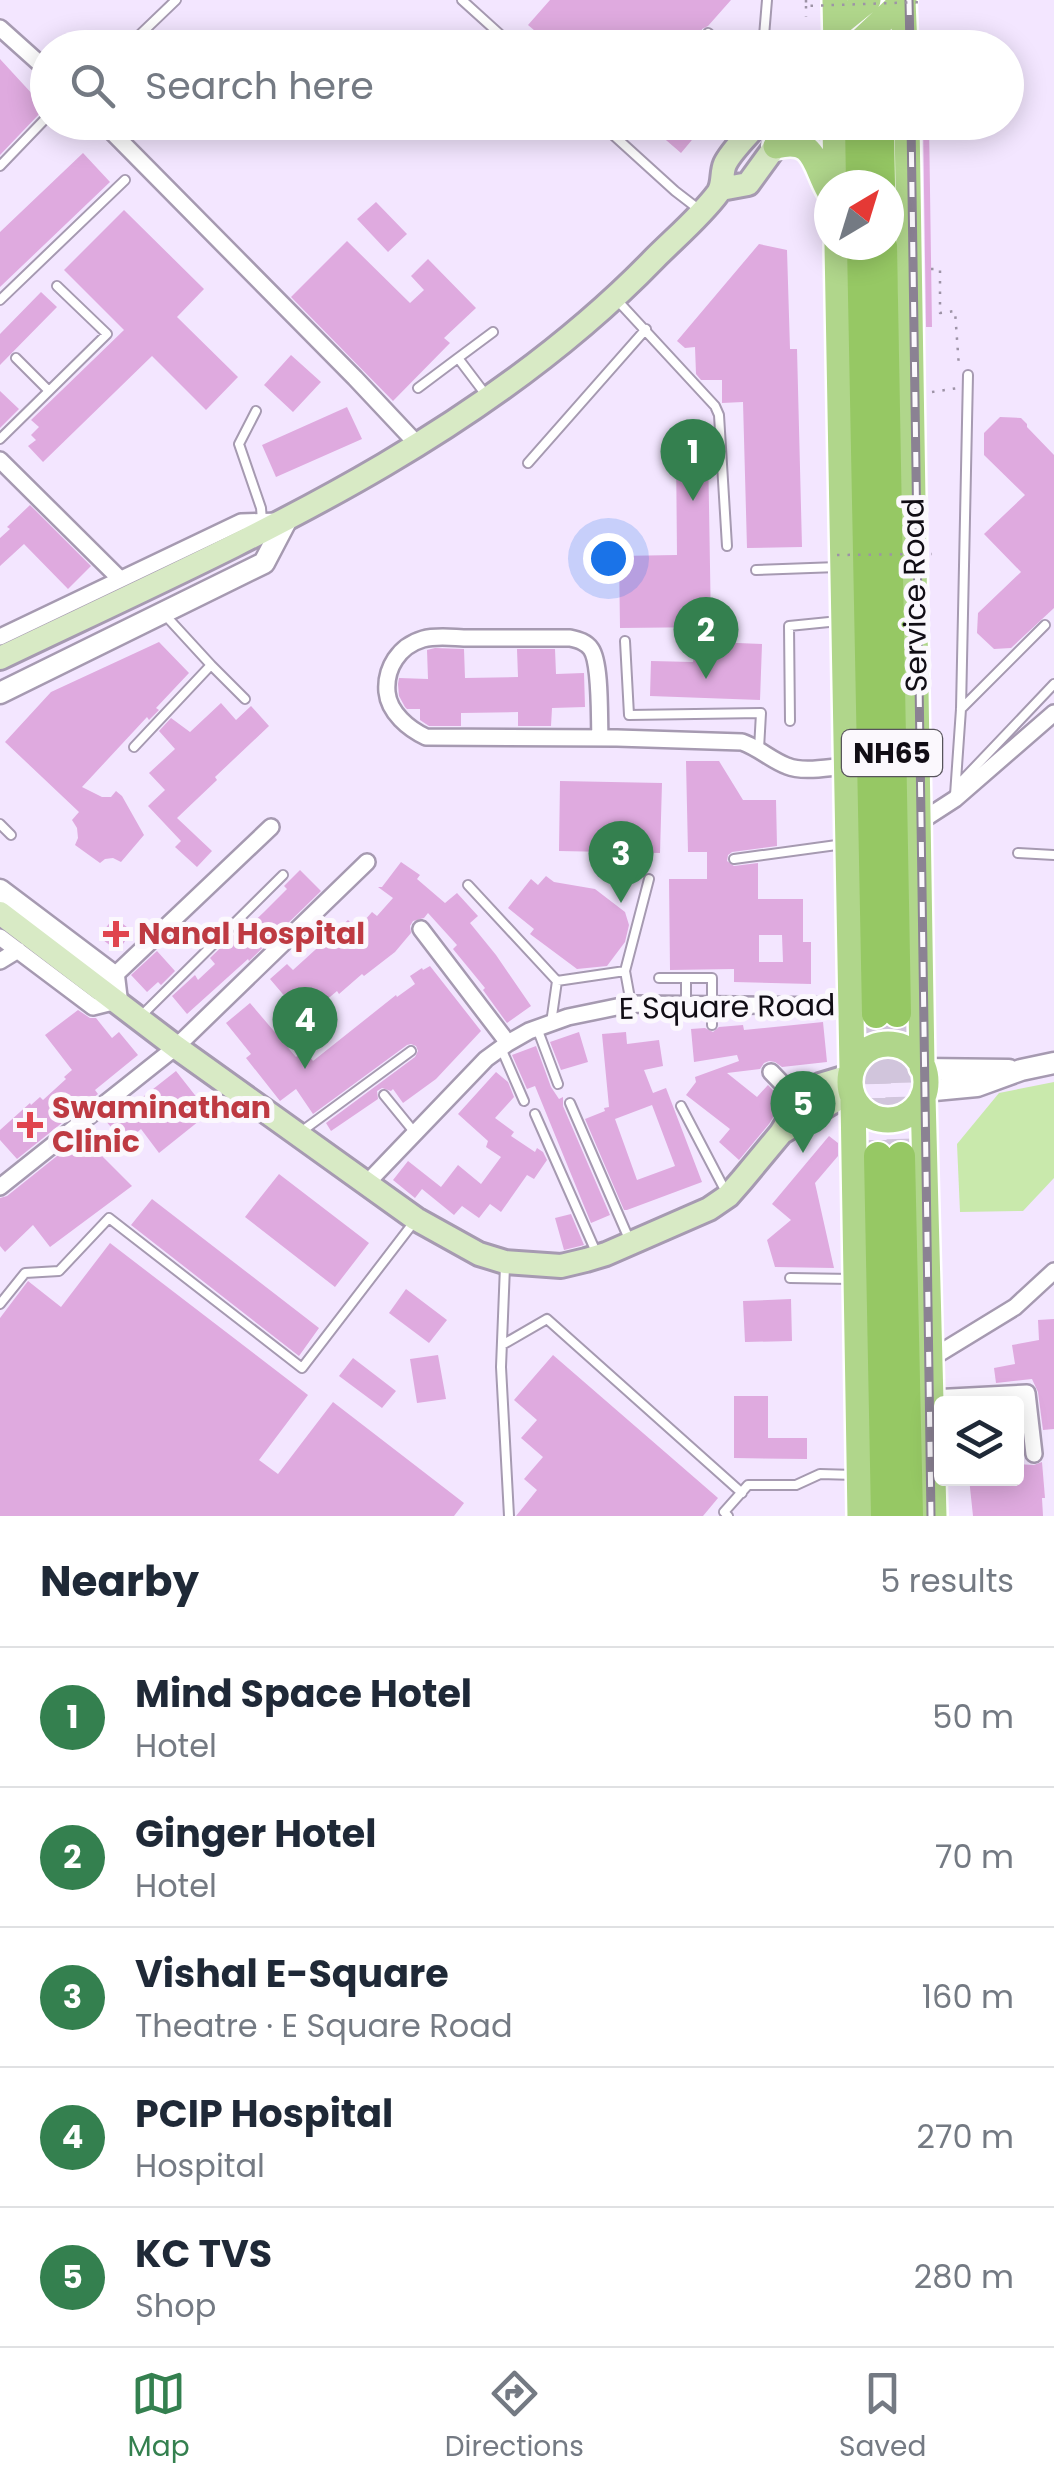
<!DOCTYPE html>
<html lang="en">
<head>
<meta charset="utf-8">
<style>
  body { margin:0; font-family:Poppins,sans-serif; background:#f2f2f3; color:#1f2937 }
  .controls { position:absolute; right:30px; bottom:30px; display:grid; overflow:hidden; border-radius:10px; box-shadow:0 5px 25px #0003 }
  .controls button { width:90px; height:90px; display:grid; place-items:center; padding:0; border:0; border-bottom:2px solid #e0e1e3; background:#fff; color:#1f2937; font:50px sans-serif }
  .compass { position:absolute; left:814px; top:170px; width:90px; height:90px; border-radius:50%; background:#fff; box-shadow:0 5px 25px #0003; rotate:38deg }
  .you { position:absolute; left:608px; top:558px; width:35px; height:35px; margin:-25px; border:8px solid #fff; border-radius:50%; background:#1a73e8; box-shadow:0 0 0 15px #1a73e833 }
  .badge { display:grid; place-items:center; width:65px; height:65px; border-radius:50%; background:#34804f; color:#fff; font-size:32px; font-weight:700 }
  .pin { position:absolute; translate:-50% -82px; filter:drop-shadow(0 2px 5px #0008) }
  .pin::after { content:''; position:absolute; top:52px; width:35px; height:30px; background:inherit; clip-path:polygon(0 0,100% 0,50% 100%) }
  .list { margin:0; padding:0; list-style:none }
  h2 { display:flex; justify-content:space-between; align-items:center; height:130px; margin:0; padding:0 40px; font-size:42px }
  h2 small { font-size:32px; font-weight:400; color:#747a83 }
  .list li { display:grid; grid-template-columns:65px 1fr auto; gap:30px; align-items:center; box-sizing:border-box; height:140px; padding:0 40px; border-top:2px solid #e0e1e3 }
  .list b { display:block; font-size:38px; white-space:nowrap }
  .list p { margin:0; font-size:32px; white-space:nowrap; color:#747a83 }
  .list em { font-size:32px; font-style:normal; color:#747a83 }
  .icon { flex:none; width:55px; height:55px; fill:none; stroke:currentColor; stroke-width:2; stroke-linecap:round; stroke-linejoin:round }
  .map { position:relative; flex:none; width:1054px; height:1516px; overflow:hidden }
  .search { position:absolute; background:#fff; box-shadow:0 5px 25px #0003; left:30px; right:30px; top:30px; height:110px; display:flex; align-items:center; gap:25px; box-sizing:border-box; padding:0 35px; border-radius:55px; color:#747a83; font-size:38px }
  .sheet { height:830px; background:#fff }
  nav { display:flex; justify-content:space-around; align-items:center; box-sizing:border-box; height:140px; border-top:2px solid #e0e1e3; background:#fff; font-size:28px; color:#747a83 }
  nav a { display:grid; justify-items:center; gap:5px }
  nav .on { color:#34804f }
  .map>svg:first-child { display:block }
  .green { fill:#c9e9ac }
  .building { fill:#dfaadf; fill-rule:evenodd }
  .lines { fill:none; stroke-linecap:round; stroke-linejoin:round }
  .trunk-tunnel { stroke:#d1c5dc; stroke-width:28; stroke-dasharray:28 14; stroke-linecap:butt }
  .service-casing { stroke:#a69ab1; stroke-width:12 }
  .minor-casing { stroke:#a69ab1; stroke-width:20 }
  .tertiary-casing { stroke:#a69ab1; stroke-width:25 }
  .secondary-casing { stroke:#a69ab1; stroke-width:28 }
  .primary-casing { stroke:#fff; stroke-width:30 }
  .trunk-casing { stroke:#fff; stroke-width:32 }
  .path { stroke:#9d93a6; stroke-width:2.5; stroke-dasharray:2.5 8; stroke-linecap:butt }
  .service { stroke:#fff; stroke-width:8 }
  .minor { stroke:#fff; stroke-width:15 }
  .tertiary { stroke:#fff; stroke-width:20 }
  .secondary { stroke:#d8eac5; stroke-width:22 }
  .primary { stroke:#b0d68b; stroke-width:25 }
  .trunk { stroke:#96c864; stroke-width:28 }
  .rail-casing { stroke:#8b8293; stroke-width:9 }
  .rail { stroke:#fbf8fd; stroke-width:5; stroke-dasharray:15; stroke-linecap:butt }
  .path-bridge { stroke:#9d93a6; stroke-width:2.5; stroke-dasharray:2.5 8; stroke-linecap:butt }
  .health-dot { fill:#e0444e; stroke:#fbf8fd; stroke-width:4 }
  .labels { text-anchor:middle; stroke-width:10; stroke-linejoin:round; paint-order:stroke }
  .shield { fill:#fbf8fd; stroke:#57545b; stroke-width:2.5 }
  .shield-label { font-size:28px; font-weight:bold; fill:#110d15 }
  .street-label { font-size:30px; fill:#110d15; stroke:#fbf8fd }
  .health-label { font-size:30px; font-weight:bold; fill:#be3a42; stroke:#fbf8fd; text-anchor:start }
</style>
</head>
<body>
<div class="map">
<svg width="1054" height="1516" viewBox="0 0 1054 1516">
  <rect width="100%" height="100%" fill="#f3e6ff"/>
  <path class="green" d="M1054,1082V1178L1023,1211L960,1212L957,1144L999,1093Z"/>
  <path class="building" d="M550,0H731L708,26L702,29L701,34L688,48H555L528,25Z
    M0,59L35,97L32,100L42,111L0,155Z
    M645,122H707L681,153Z
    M923,122H929L932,327H926Z
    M83,153L110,182L0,287V232Z
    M376,202L407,234L388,252L357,219Z
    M124,210L204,289L177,317L238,377L206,410L152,356L43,462L28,446L36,440L31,435L39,427L31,420L124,330L64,270Z
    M347,241L410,303L424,290L411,276L428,259L476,308L444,338L450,343L393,401L291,297Z
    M759,244L787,250L790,349H797L802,547L747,548L743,402L722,403V380H701L696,374L695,347L685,348L677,341Z
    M41,292L57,307L0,365V334Z
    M291,355L321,382L293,412L264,385Z
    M0,391L19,409L0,428Z
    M347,407L362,439L276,477L262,445Z
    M1000,417L1021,418L1027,424V427L1054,455V608L1011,648L994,649L977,633L978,613L1021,572L984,534L1025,495L984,455V433Z
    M676,446H708L711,627L620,628L619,556L677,555Z
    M30,505L91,566L68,589L24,544L0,566V538L10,529L7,527Z
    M159,642L189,673L156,708L159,710L149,720L147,717L82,787L102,797H111L116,791L122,796L144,835L121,862L113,858L105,859L100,863L75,845L78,838L77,828L72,820L79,812L5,742L51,692Z
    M713,642L762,644L760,700L650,696L651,661L693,662L694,658H712Z
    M435,648L464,649L465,678L518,677L517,649H555L556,674L584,673L585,707L552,708L551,726H518V712L461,713V726H429L420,720V709H407L405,707L399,696L398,684L399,678L428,679L427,650Z
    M221,703L236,720L251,706L269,726L215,777L217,780L177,818L212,851L197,867L175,847L181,841L148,806L165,790L149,773L175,749L159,731L171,718L190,732Z
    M686,761H719L743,800H776L777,846L732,852L728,855L727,861L734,866L758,863V899H803V942H811V984L734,982V969L670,970L669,879H707V852H688ZM759,935H782L783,962H759Z
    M560,781L662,783L660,853L559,851Z
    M401,862L420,875L417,879L445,903L457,893L478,916L470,923L496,955L531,1006L507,1023L483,990L485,988L453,949L457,945L428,913L424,918L413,921L410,926L411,933L395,952L364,976L362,974L339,994L337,991L304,1019L270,979L287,964L293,970L348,920L357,929L372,912L377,916L393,898L378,887H382Z
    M300,870L321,891L249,961L248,959L187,1014L172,996L195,975L198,980L215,964L210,958L243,926L246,929L264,912L287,889L284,886Z
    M546,876L554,882L595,889L625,912L629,925L625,942L607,966L577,969L530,934L534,929L508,908L531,879L538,885Z
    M114,917L132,931L123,944L120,942L115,949L99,937Z
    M157,951L175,971L161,985L158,982L147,992L131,975Z
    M430,966L481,1031L436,1079L403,1103L393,1089L391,1091L382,1088L377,1091L378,1099L331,1131L326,1123L415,1057L418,1051L416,1046L411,1044L407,1045L313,1114L296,1089L280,1101L246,1058L251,1054L226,1023L250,1003L296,1057L305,1050L313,1061L396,995L397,997L415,984L410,976L422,968L423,970Z
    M78,1010L90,1018H96L112,1038L119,1032L138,1055L95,1090L98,1094L17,1159L0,1140V1130L30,1103L31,1105L40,1097L43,1100L66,1079L64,1077L72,1070L45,1035Z
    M823,1022L827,1062L782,1067L775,1062L769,1061L764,1063L760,1069L727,1073L757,1097L768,1085L783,1101L769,1124L739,1160L719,1142L730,1129L686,1095L696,1082L695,1077L739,1061L737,1055L694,1062L691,1029L705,1028L713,1032L719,1027L743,1025L744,1030Z
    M579,1032L588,1062L561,1070L550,1042Z
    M626,1032L627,1044L659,1040L663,1066L644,1070L653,1093L666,1088L702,1182L627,1210H624L585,1119L605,1111L604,1108L609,1107L602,1034ZM652,1105L675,1166L637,1180L615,1119Z
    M536,1046L551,1087L559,1099L563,1097V1106L610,1215L591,1223L535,1086L527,1089L512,1055Z
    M176,1071L209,1113L159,1153L141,1129L125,1143L104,1119L115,1110L120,1115Z
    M496,1072L508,1082L514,1097L495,1118L514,1132L511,1136L535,1152L537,1148L543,1152L547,1160L534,1179L527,1175L501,1212L490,1204L479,1218L462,1206L454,1215L422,1189L415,1198L393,1180L408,1161L441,1187L458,1165L481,1184L501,1157L486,1147L488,1141L458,1114Z
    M82,1136L132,1186L50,1247L33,1225L5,1252L0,1246V1198L7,1196Z
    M829,1136L838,1143V1156L815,1183L834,1268L775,1267L767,1240L791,1220L772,1204Z
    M279,1174L369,1243L335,1287L245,1217Z
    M152,1199L319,1328L299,1356L131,1225Z
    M571,1214L584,1245L564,1250L555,1218Z
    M110,1243L308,1395L259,1460L278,1474L333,1402L464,1503L454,1516H0V1318L28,1281L61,1307Z
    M406,1289L447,1320L429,1343L389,1313Z
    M791,1299L792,1341L745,1342L743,1301Z
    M1054,1319V1429L1043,1430L1038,1392L1032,1379L996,1383L994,1368L1015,1364L1012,1345L1039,1340L1038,1320Z
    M438,1355L446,1399L417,1403L410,1359Z
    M553,1355L718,1498L703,1516H516L537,1490L524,1479L543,1457L521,1438L537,1420L514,1400Z
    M353,1358L396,1391L382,1408L339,1376Z
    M734,1396H768V1438H807V1459L734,1458Z
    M1042,1462L1045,1498H1042L1043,1516H973L969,1478H1016V1464L1034,1465Z"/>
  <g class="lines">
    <path class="trunk-tunnel" d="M879,0L880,48
      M897,1013L901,1156
      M876,1014L878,1156"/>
    <g class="service-casing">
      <path id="service" d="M462,0L515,48
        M708,33L724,48
        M126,48L176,0
        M763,48L767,0
        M599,122L675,191L701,211
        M0,166L48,116
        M0,300L125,180
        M617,300L715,406L719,415L727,546
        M16,358L49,391
        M458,358L493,332
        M418,388L458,358L486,395
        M256,411L239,444L261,508L262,520
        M0,439L107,334L57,286
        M528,463L646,329
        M756,570L838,567
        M625,641L629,715L761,713L759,749
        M211,665L245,699
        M961,709L1045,625
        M790,721L789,626L839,621
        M134,747L211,665L166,616
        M956,787L1054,684
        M955,795L961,709L968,375
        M0,824L11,835
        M1018,853L1054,855
        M734,859L844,844
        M468,885L557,981
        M625,971L649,879
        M659,978H686V1005
        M686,978H712V1025
        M142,1015L283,875
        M551,1023L557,981L625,971L631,1004
        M537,1028L558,1084
        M501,1048L524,1101
        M384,1095L415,1133
        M570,1103L629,1239
        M681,1106L726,1192
        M535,1114L596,1252
        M302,1131L411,1051
        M505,1266L501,1367L509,1516
        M790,1278L852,1279
        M0,1304L25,1273L59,1271L109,1218L302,1368L414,1222
        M502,1345L547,1319L742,1493
        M728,1516L724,1512L748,1485H796L820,1474L855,1475"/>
    </g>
    <g class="minor-casing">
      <path id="minor" d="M0,28L48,71
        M102,122L355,378L418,445
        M0,460L120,579
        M0,637L241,522L280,521
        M600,738C599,718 601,663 591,649C586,642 579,640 570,638C537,638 503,638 469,638C455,638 437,635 423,639C399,646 385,668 387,692C389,713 409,729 426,737L617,738L742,742C759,748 771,760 787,766C804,773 829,767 847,766
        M918,823L955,799L1054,713
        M421,929L508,1043
        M0,937L93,1007L117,1001
        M0,961L18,950
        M114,976L271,827
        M771,1072L800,1102
        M367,1183L486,1059L508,1043L529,1031L568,1017L631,1004L851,1006
        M0,1187L176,1047L367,862
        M930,1359L1015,1307L1054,1271
        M931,1398L1027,1393L1034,1454"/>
    </g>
    <g class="tertiary-casing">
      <path id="tertiary" d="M0,693L264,563L286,521
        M0,890L114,976L117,1001
        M923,1069L1009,1070
        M924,1091L977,1086L1021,1070L1054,1063"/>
    </g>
    <g class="secondary-casing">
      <path id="secondary" d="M721,189L748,184L793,122
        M0,658C231,547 474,445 655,258C676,237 701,216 718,193C724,184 721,173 725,164C731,151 749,134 759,122
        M0,913L176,1047L416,1219L479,1254L505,1262L561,1266L586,1260L606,1254L709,1209L728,1196L742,1180L781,1133L800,1102L809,1092L820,1085L850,1076
        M784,1131L851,1091"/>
    </g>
    <g class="primary-casing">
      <path id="primary" d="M835,0L836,48
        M903,0L905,48
        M837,25L868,0
        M853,48L904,0
        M835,122L836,185
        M907,122L922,1067
        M776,146C815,136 814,164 829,191
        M837,245L852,1069
        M850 1082a38 38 0 1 1 76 0a38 38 0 1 1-76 0Z
        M923,1096L934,1516
        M853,1098L860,1516"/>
    </g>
    <g class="trunk-casing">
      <path id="trunk" d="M859,122L860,185
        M880,122L881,185
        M861,245L876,1014
        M883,245L897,1013
        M878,1156L885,1516
        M901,1156L909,1516"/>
    </g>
    <path class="path" d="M806,6V17
      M931,269H940V313L955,311L959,367
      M932,392L958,388"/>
    <use href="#service" class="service"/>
    <use href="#minor" class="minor"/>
    <use href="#tertiary" class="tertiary"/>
    <use href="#secondary" class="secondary"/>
    <use href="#primary" class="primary"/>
    <use href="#trunk" class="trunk"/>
    <g class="rail-casing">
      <path id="rail" d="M909,0L910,48
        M911,122L931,1516"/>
    </g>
    <use href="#rail" class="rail"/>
    <path class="path-bridge" d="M806,0V6L922,2
      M837,555L932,554"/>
  </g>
  <g class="health-dot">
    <path d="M111 919h10v10h10v10h-10v10h-10v-10h-10v-10h10z"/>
    <path d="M25 1110h10v10h10v10h-10v10h-10v-10h-10v-10h10z"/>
  </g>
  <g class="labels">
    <rect class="shield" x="842" y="730" width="100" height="46" rx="8"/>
    <g class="shield-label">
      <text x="892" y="763">NH65</text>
    </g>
    <g class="street-label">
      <text transform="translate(915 595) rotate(-91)" y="10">Service Road</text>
      <text transform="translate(727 1007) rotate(-1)" y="10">E Square Road</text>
    </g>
    <g class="health-label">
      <text x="138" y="944">Nanal Hospital</text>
      <text x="52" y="1118">Swaminathan<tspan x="52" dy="34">Clinic</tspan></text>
    </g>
  </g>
</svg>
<div class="controls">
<button><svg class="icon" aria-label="layers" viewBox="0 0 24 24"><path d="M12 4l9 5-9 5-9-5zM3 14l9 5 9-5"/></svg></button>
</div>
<svg class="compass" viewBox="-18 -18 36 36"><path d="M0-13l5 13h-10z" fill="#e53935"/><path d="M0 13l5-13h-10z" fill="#747a83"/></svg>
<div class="you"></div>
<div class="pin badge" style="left:693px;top:501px">1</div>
<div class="pin badge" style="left:706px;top:679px">2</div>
<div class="pin badge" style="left:621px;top:903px">3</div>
<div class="pin badge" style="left:305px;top:1069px">4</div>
<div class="pin badge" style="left:803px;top:1153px">5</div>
<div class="search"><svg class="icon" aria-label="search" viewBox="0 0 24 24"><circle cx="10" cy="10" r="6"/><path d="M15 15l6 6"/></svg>Search here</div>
</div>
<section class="sheet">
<h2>Nearby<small>5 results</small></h2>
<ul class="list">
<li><span class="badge">1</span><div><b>Mind Space Hotel</b><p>Hotel</p></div><em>50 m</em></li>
<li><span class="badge">2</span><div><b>Ginger Hotel</b><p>Hotel</p></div><em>70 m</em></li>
<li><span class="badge">3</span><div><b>Vishal E-Square</b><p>Theatre · E Square Road</p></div><em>160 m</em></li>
<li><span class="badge">4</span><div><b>PCIP Hospital</b><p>Hospital</p></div><em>270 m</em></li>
<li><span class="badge">5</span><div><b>KC TVS</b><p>Shop</p></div><em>280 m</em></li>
</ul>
</section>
<nav>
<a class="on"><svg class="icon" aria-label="map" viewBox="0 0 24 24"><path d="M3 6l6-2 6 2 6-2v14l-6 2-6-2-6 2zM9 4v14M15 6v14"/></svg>Map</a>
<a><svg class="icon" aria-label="directions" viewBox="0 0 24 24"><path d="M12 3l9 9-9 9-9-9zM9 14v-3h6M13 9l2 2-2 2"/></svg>Directions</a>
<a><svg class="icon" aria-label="saved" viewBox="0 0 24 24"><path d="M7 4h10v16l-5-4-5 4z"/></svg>Saved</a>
</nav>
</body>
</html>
